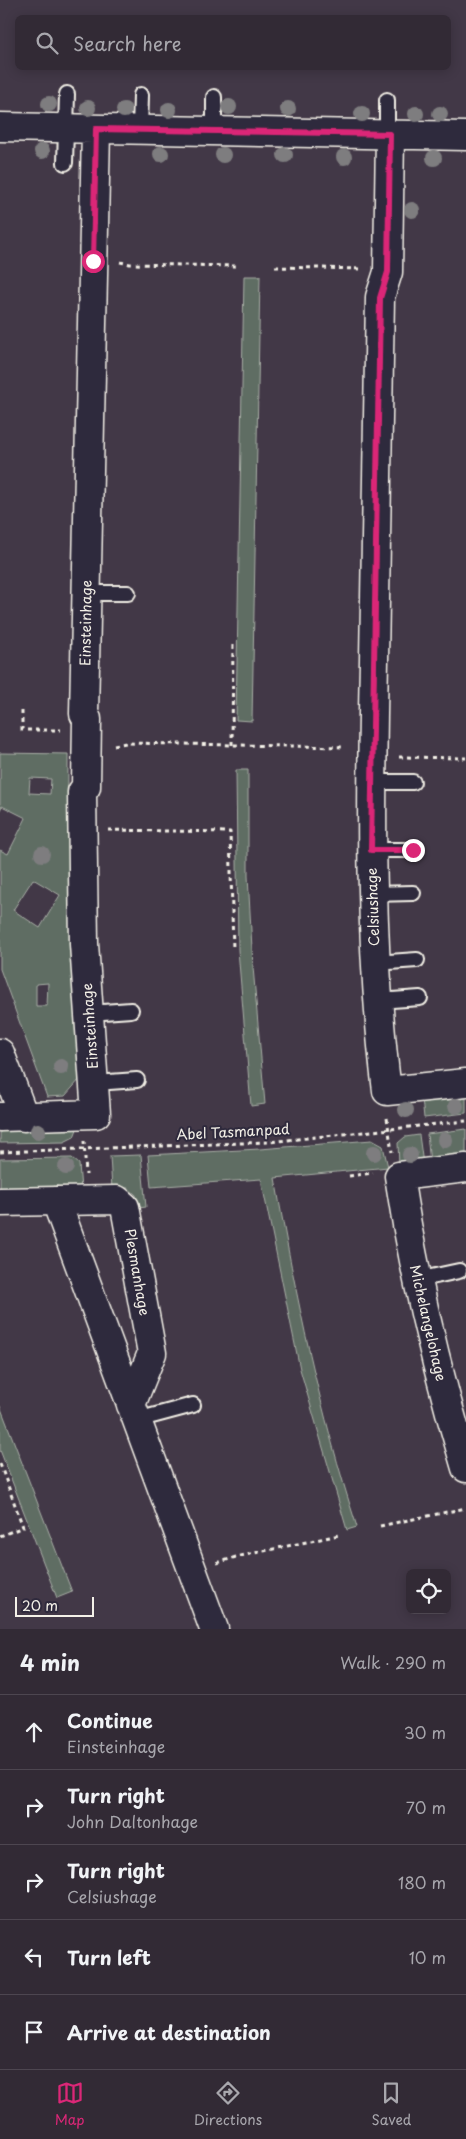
<!DOCTYPE html>
<html lang="en">
<head>
<meta charset="utf-8">
<style>
  body { margin:0; font-family:"Playpen Sans",sans-serif; background:#3a323d; color:#f1f3f6 }
  .controls { position:absolute; right:15px; bottom:15px; display:grid; overflow:hidden; border-radius:8px; box-shadow:0 2px 12px #0003 }
  .controls button { width:45px; height:45px; display:grid; place-items:center; padding:0; border:0; border-bottom:1px solid #4d4650; background:#322a35; color:#f1f3f6; font:25px sans-serif }
  .scale { position:absolute; left:15px; bottom:12px; width:79px; box-sizing:border-box; padding-left:5px; border:2px solid #f4f1e8; border-top:0; font-size:14px; line-height:18px; white-space:nowrap; color:#f4f1e8; -webkit-text-stroke:4px #2f2a3d; paint-order:stroke }
  .stop { position:absolute; width:15px; height:15px; margin:-11px; border:4px solid #db2777; border-radius:50%; background:#fff }
  .stop.end { background:#db2777; border-color:#fff; box-shadow:0 1px 5px #0008 }
  .list { margin:0; padding:0; list-style:none }
  h2 { display:flex; justify-content:space-between; align-items:center; height:65px; margin:0; padding:0 20px; font-size:21px }
  h2 small { font-size:16px; font-weight:400; color:#a8a7ad }
  .list li { display:grid; grid-template-columns:32px 1fr auto; gap:15px; align-items:center; box-sizing:border-box; height:75px; padding:0 20px; border-top:1px solid #4d4650 }
  .list b { display:block; font-size:19px; white-space:nowrap }
  .list p { margin:0; font-size:16px; white-space:nowrap; color:#a8a7ad }
  .list em { font-size:16px; font-style:normal; color:#a8a7ad }
  .icon { flex:none; width:28px; height:28px; fill:none; stroke:currentColor; stroke-width:2; stroke-linecap:round; stroke-linejoin:round }
  .map { position:relative; flex:none; width:466px; height:1629px; overflow:hidden }
  .search { position:absolute; background:#322a35; box-shadow:0 2px 12px #0003; left:15px; right:15px; top:15px; height:55px; display:flex; align-items:center; gap:12px; box-sizing:border-box; padding:0 18px; border-radius:8px; color:#a8a7ad; font-size:19px }
  .sheet { height:440px; background:#322a35 }
  nav { display:flex; justify-content:space-around; align-items:center; box-sizing:border-box; height:70px; border-top:1px solid #4d4650; background:#322a35; font-size:14px; color:#a8a7ad }
  nav a { display:grid; justify-items:center; gap:2px }
  nav .on { color:#db2777 }
  .map>svg:first-child { display:block }
  .green { fill:#5e6d64; stroke:#a9afa6; fill-rule:evenodd }
  .lines { fill:none; stroke-linecap:round; stroke-linejoin:round }
  .service-casing { stroke:#f4f1e8; stroke-width:18 }
  .minor-casing { stroke:#f4f1e8; stroke-width:31 }
  .path { stroke:#f4f1e8; stroke-width:3; stroke-dasharray:4 4; stroke-linecap:butt }
  .service { stroke:#2f2a3d; stroke-width:14 }
  .minor { stroke:#2f2a3d; stroke-width:28 }
  .tree { fill:#7e7d7f }
  .route { stroke:#db2777; stroke-width:6 }
  .labels { text-anchor:middle; stroke-width:4; stroke-linejoin:round; paint-order:stroke }
  .street-label { font-size:14px; fill:#f4f1e8; stroke:#2f2a3d }
</style>
</head>
<body>
<div class="map">
<svg width="466" height="1629" viewBox="0 0 466 1629">
  <rect width="100%" height="100%" fill="#423847"/>
  <filter id="ink" filterUnits="userSpaceOnUse"><feTurbulence type="fractalNoise" baseFrequency=".02" numOctaves="2"/><feDisplacementMap in="SourceGraphic" scale="10" xChannelSelector="R" yChannelSelector="G"/><feConvolveMatrix kernelMatrix="1 2 1 2 8 2 1 2 1" color-interpolation-filters="sRGB"/></filter>
  <g filter="url(#ink)">
    <path class="green" d="M244,276H260L252,721L236,720Z
      M0,753L68,754C67,862 71,970 80,1079L65,1096L47,1097L0,969V850L8,854L26,818L2,806L0,810ZM30,778L51,779L50,794L29,793ZM33,879L60,895L40,928L13,910ZM48,983L47,1006H36V984Z
      M236,770H248V876L253,967L265,1104L251,1106L238,950Z
      M461,1093V1099L466,1098V1113L424,1118L422,1098Z
      M79,1124L74,1137L64,1142L0,1143V1127Z
      M466,1129V1158L430,1163L427,1134Z
      M419,1135L423,1164L399,1166L398,1143L405,1137Z
      M372,1140L383,1146L388,1167L275,1178C296,1297 320,1413 357,1527L347,1530L300,1369L261,1179L151,1187L148,1155L260,1149Z
      M141,1155L146,1207L139,1208L136,1195L128,1188L112,1189L110,1156Z
      M72,1158L79,1164L81,1190L0,1192V1159Z
      M0,1406L72,1592L57,1598L0,1450Z"/>
    <g class="lines">
      <g class="service-casing">
        <path id="service" d="M387,100V134
          M140,130L141,95
          M214,131V97
          M65,163L67,94
          M87,593H128
          M371,782H413
          M371,850H413
          M372,894L413,893
          M375,963L417,960
          M378,1001L420,998
          M89,1013L131,1010
          M95,1083L137,1080
          M417,1280L459,1271
          M137,1420L193,1405"/>
      </g>
      <g class="minor-casing">
        <path id="minor" d="M0,127L466,136
          M390,134L388,272L380,297C378,418 376,539 374,660C371,804 369,947 387,1091L466,1083
          M0,1053L24,1117
          M0,1117L96,1114L84,944L82,792L86,787L87,719L84,714L96,129
          M466,1168L399,1176C414,1275 437,1372 466,1468
          M56,1201L214,1629
          M0,1202L117,1200L125,1207L152,1353L131,1405"/>
      </g>
      <path class="path" d="M120,262L130,264L236,266
        M275,267L361,269
        M22,711V730H61
        M114,745L126,743L345,747
        M232,745L233,641
        M399,757L466,758
        M108,830L230,832L233,950
        M387,1118L392,1152
        M84,1141L86,1175
        M0,1152L269,1142L466,1121
        M349,1176L373,1173
        M0,1464L23,1527L0,1536
        M380,1526L466,1508
        M217,1563L236,1557L339,1535"/>
      <use href="#service" class="service"/>
      <use href="#minor" class="minor"/>
    </g>
    <g class="tree">
      <circle cx="49" cy="104" r="8"/>
      <circle cx="229" cy="107" r="8"/>
      <circle cx="88" cy="108" r="8"/>
      <circle cx="288" cy="109" r="8"/>
      <circle cx="124" cy="110" r="8"/>
      <circle cx="169" cy="110" r="8"/>
      <circle cx="362" cy="114" r="8"/>
      <circle cx="416" cy="114" r="8"/>
      <circle cx="440" cy="114" r="8"/>
      <circle cx="42" cy="151" r="8"/>
      <circle cx="161" cy="154" r="8"/>
      <circle cx="223" cy="155" r="8"/>
      <circle cx="285" cy="155" r="8"/>
      <circle cx="344" cy="157" r="8"/>
      <circle cx="434" cy="158" r="8"/>
      <circle cx="412" cy="210" r="8"/>
      <circle cx="42" cy="854" r="8"/>
      <circle cx="61" cy="1067" r="8"/>
      <circle cx="456" cy="1106" r="8"/>
      <circle cx="406" cy="1110" r="8"/>
      <circle cx="38" cy="1131" r="8"/>
      <circle cx="445" cy="1140" r="8"/>
      <circle cx="374" cy="1153" r="8"/>
      <circle cx="410" cy="1155" r="8"/>
      <circle cx="66" cy="1167" r="8"/>
    </g>
  </g>
  <g class="lines" filter="url(#ink)">
    <path class="route" d="M93,261L96,129L390,134L388,272L380,298L371,850H413"/>
  </g>
  <g class="labels">
    <g class="street-label">
      <text transform="translate(86 623) rotate(-89)" y="5">Einsteinhage</text>
      <text transform="translate(373 907) rotate(-92)" y="5">Celsiushage</text>
      <text transform="translate(90 1026) rotate(-94)" y="5">Einsteinhage</text>
      <text transform="translate(233 1132) rotate(-3)" y="5">Abel Tasmanpad</text>
      <text transform="translate(137 1272) rotate(80)" y="5">Plesmanhage</text>
      <text transform="translate(428 1323) rotate(77)" y="5">Michelangelohage</text>
    </g>
  </g>
</svg>
<div class="controls">
<button><svg class="icon" aria-label="locate" viewBox="0 0 24 24"><circle cx="12" cy="12" r="6"/><path d="M12 2v4M12 18v4M2 12h4M18 12h4"/></svg></button>
</div>
<div class="scale">20 m</div>
<div class="stop" style="left:93px;top:261px"></div>
<div class="stop end" style="left:413px;top:850px"></div>
<div class="search"><svg class="icon" aria-label="search" viewBox="0 0 24 24"><circle cx="10" cy="10" r="6"/><path d="M15 15l6 6"/></svg>Search here</div>
</div>
<section class="sheet">
<h2>4 min<small>Walk · 290 m</small></h2>
<ul class="list">
<li><svg class="icon" aria-label="ahead" viewBox="0 0 24 24"><path d="M12 20V5M6 11l6-6 6 6"/></svg><div><b>Continue</b><p>Einsteinhage</p></div><em>30 m</em></li>
<li><svg class="icon" aria-label="right" viewBox="0 0 24 24"><path d="M7 20v-9h11M14 6l5 5-5 5"/></svg><div><b>Turn right</b><p>John Daltonhage</p></div><em>70 m</em></li>
<li><svg class="icon" aria-label="right" viewBox="0 0 24 24"><path d="M7 20v-9h11M14 6l5 5-5 5"/></svg><div><b>Turn right</b><p>Celsiushage</p></div><em>180 m</em></li>
<li><svg class="icon" aria-label="left" viewBox="0 0 24 24"><path d="M17 20v-9H6M10 6l-5 5 5 5"/></svg><div><b>Turn left</b></div><em>10 m</em></li>
<li><svg class="icon" aria-label="arrive" viewBox="0 0 24 24"><path d="M6 21V4h12l-3 4 3 4H6"/></svg><div><b>Arrive at destination</b></div></li>
</ul>
</section>
<nav>
<a class="on"><svg class="icon" aria-label="map" viewBox="0 0 24 24"><path d="M3 6l6-2 6 2 6-2v14l-6 2-6-2-6 2zM9 4v14M15 6v14"/></svg>Map</a>
<a><svg class="icon" aria-label="directions" viewBox="0 0 24 24"><path d="M12 3l9 9-9 9-9-9zM9 14v-3h6M13 9l2 2-2 2"/></svg>Directions</a>
<a><svg class="icon" aria-label="saved" viewBox="0 0 24 24"><path d="M7 4h10v16l-5-4-5 4z"/></svg>Saved</a>
</nav>
</body>
</html>
